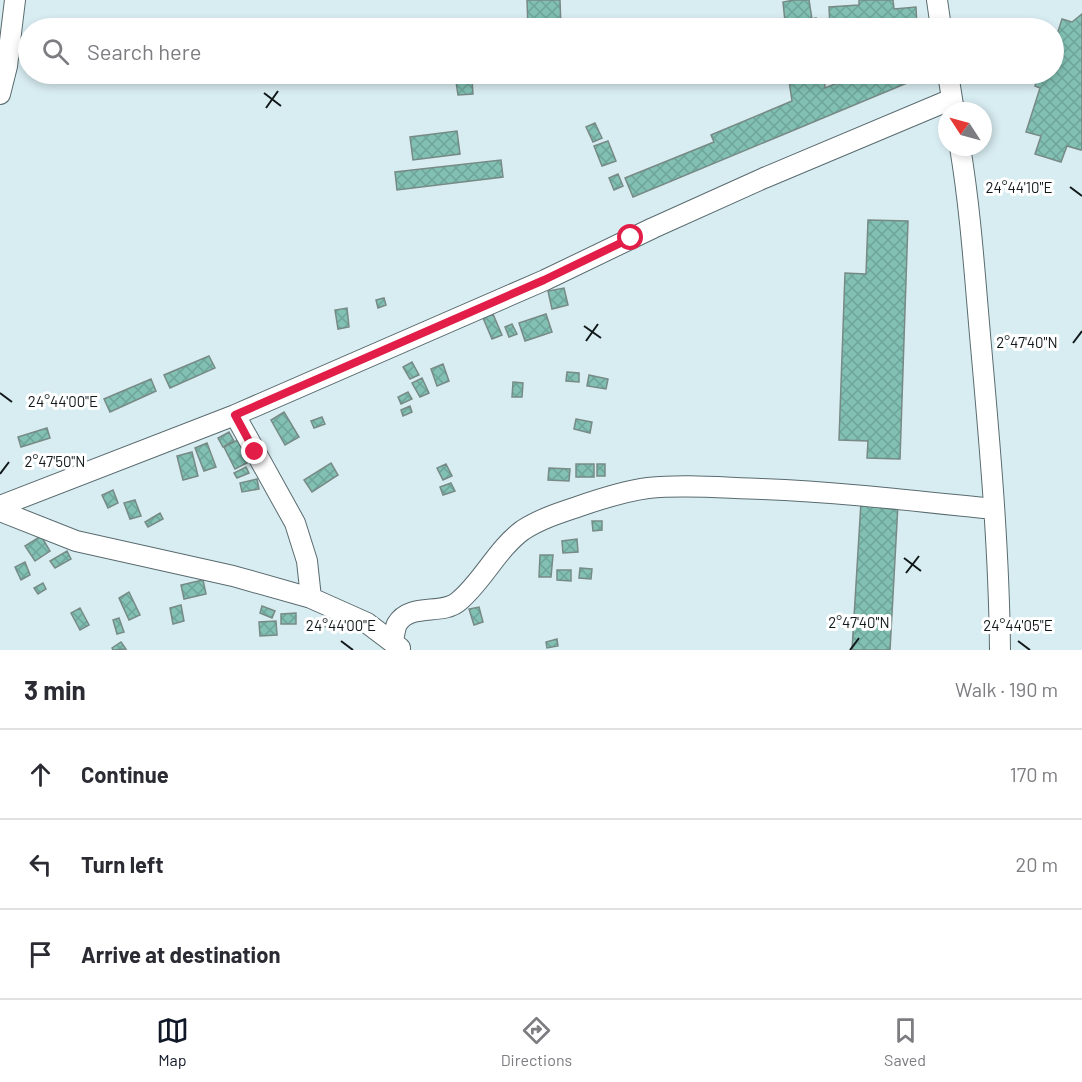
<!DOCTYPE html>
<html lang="en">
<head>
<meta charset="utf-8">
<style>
  body { margin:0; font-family:Barlow,sans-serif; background:#f2f2f3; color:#2b2b33 }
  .compass { position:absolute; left:938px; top:102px; width:54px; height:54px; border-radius:50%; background:#fff; box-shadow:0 3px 9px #0003; rotate:306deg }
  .stop { position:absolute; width:18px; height:18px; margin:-14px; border:4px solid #e11d48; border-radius:50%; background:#fff }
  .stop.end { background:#e11d48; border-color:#fff; box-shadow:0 2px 6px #0008 }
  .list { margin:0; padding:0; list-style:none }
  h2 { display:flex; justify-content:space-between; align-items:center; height:78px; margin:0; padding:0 24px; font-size:26px }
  h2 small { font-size:20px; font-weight:400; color:#7c7c81 }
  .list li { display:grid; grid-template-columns:39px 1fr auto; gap:18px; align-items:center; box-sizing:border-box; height:90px; padding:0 24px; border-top:2px solid #e1e1e2 }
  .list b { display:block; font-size:22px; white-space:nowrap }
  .list em { font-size:20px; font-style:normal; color:#7c7c81 }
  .icon { flex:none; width:33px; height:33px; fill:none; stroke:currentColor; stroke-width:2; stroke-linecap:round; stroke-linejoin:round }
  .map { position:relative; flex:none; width:1082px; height:650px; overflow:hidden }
  .search { position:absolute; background:#fff; box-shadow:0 3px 9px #0003; left:18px; right:18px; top:18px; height:66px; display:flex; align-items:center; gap:15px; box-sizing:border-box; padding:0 21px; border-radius:33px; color:#7c7c81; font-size:22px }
  .sheet { height:348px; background:#fff }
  nav { display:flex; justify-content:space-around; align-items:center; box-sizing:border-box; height:84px; border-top:2px solid #e1e1e2; background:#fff; font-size:16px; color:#7c7c81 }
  nav a { display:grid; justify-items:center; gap:3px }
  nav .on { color:#111827 }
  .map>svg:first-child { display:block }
  .building { fill:url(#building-cross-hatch); stroke:#778a86; stroke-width:1.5 }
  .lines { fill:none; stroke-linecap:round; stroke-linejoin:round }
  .minor-casing { stroke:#596b6f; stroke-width:22 }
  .minor { stroke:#fff; stroke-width:20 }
  .route { stroke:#e11d48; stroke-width:8 }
  .ticks { fill:none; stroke:#12191b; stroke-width:2 }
  .ticks-label { font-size:15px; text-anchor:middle; fill:#12191b; stroke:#fff; stroke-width:6; stroke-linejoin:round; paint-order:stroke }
</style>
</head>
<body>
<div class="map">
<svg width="1082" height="650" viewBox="0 0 1082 650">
  <defs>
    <pattern id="building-cross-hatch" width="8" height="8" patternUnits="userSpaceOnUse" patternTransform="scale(1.5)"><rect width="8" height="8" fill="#81c0b3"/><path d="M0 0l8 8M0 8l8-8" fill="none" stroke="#6ea499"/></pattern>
  </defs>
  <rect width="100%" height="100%" fill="#d8edf2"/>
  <path class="building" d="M527,0H560L561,28H528Z
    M794,0H809L812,19L816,18L818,28H783L782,23L785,22L783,2Z
    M859,0H893L894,9L916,7L917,28H830L829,7L859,5Z
    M1082,14V148L1081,150L1067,146L1061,162L1035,154L1041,136L1026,132L1040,88L1035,86L1039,74H1054V44L1062,19L1072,22Z
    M788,74H824L825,88L860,74H922L924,76L633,197L625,178L714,142L711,135L792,101Z
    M472,80L473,94L458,95L456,82Z
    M595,123L602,138L593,142L586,127Z
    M457,131L460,154L413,160L410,137Z
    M608,141L616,161L602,166L594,146Z
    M501,160L503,177L397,190L395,172Z
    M618,174L623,186L614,190L609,178Z
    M868,220L908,221L900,459L867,458L868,441L839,440L845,273L866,274Z
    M564,288L568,305L552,309L548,291Z
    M384,298L386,305L378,308L376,300Z
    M347,308L349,327L338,329L335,310Z
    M493,314L502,335L492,339L483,318Z
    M546,314L552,332L525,341L519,323Z
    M512,324L517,334L509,337L505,327Z
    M209,356L215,368L170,388L164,375Z
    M412,362L419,375L410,379L403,367Z
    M443,364L449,381L437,386L431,369Z
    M567,372L579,373V382L566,381Z
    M589,375L608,379L606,389L587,386Z
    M422,378L429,393L420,397L412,383Z
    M151,379L156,391L110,412L104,399Z
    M513,382L523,383L522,397H512Z
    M408,392L412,399L401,404L398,397Z
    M410,406L412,412L403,416L401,410Z
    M284,412L299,437L285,445L271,420Z
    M322,417L325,424L314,428L311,421Z
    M576,419L592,422L590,433L574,429Z
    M47,428L50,438L21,447L18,437Z
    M229,432L234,441L223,447L218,438Z
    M238,440L249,462L235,469L224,447Z
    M207,443L216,467L204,471L195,448Z
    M192,452L198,476L183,480L177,456Z
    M331,463L338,475L312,492L304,480Z
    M446,464L452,476L443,480L437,468Z
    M576,464H594V477H576Z
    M597,464H605V476H597Z
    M246,467L249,473L237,478L234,473Z
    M549,468L570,469L569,481L548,480Z
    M257,479L259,489L242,492L240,483Z
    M451,483L455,491L443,495L440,487Z
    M113,490L118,503L108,508L102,495Z
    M135,500L141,516L130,519L124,503Z
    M861,502L898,504L890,650H852Z
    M160,513L163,519L148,527L145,522Z
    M592,521H602V530L593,531Z
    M41,536L50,551L35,561L25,546Z
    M577,539L578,552L563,553L562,541Z
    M67,551L71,559L55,568L50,561Z
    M540,555H553L551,577H539Z
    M25,562L30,575L21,580L15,567Z
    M580,568L592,569L591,579L579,578Z
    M557,570H571V581L557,580Z
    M203,580L206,594L184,599L181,585Z
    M43,583L46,589L38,594L34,588Z
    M129,592L140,615L129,620L119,598Z
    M181,605L184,621L173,624L170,608Z
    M262,606L275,611L272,618L260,613Z
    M479,607L483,622L474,625L469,609Z
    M80,608L89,625L80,630L71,613Z
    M296,613V624H281V614Z
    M326,617L336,618L335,627H325Z
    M119,618L124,632L117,634L113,620Z
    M276,621L277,635L260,636L259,622Z
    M557,639L558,646L547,648L546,642Z
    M121,642L126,649L113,650L112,648Z"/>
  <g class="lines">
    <g class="minor-casing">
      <path id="minor" d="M937,0L941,28
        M948,74L954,111
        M0,94L7,66L15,0
        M960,147C971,213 975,280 981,346C990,447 999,549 1000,650
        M235,415L295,523L307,561L311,598
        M0,506L235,415L545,280L653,228L764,178L952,99
        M0,511L76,541L233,576L311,598L367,623L400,648
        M393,641C394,636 395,628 397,624C410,602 443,616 459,601C483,581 497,549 523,530C540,519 559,513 577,507C600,499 624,491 648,488C686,484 724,488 762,489C839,492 916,501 993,509"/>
    </g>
    <use href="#minor" class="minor"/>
  </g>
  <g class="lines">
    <path class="route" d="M255,452L235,415L544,280L631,238"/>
  </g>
  <path class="ticks" d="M264,93L281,106M266,108L278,91M1070,187L1082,196M584,326L601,338M586,341L598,324M1073,343L1082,331M0,393L12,402M0,474L9,462M904,558L921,571M906,573L919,556M341,641L353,650M1018,641L1030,650M850,650L859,638"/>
  <g class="ticks-label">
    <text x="1019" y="193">24°44'10"E</text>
    <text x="1027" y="348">2°47'40"N</text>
    <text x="63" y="407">24°44'00"E</text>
    <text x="55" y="467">2°47'50"N</text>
    <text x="859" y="628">2°47'40"N</text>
    <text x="341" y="631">24°44'00"E</text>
    <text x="1018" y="631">24°44'05"E</text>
  </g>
</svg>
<svg class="compass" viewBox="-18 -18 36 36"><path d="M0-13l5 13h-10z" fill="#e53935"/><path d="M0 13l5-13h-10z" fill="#7c7c81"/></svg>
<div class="stop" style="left:631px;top:238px"></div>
<div class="stop end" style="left:255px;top:452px"></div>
<div class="search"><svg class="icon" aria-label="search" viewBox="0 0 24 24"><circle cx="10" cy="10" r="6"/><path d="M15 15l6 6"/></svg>Search here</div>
</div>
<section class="sheet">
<h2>3 min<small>Walk · 190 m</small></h2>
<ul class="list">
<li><svg class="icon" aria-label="ahead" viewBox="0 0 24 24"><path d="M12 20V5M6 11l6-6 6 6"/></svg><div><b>Continue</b></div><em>170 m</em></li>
<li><svg class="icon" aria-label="left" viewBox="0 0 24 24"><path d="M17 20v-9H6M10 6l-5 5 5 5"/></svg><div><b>Turn left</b></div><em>20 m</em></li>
<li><svg class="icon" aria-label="arrive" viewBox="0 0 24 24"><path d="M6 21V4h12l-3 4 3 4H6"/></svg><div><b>Arrive at destination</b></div></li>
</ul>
</section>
<nav>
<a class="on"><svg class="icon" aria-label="map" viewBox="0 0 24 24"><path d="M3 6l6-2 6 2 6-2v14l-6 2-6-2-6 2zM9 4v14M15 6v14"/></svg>Map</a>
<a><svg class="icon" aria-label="directions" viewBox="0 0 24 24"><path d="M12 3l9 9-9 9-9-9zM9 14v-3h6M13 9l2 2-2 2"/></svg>Directions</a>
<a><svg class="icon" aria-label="saved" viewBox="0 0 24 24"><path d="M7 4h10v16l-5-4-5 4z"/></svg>Saved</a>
</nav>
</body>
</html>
